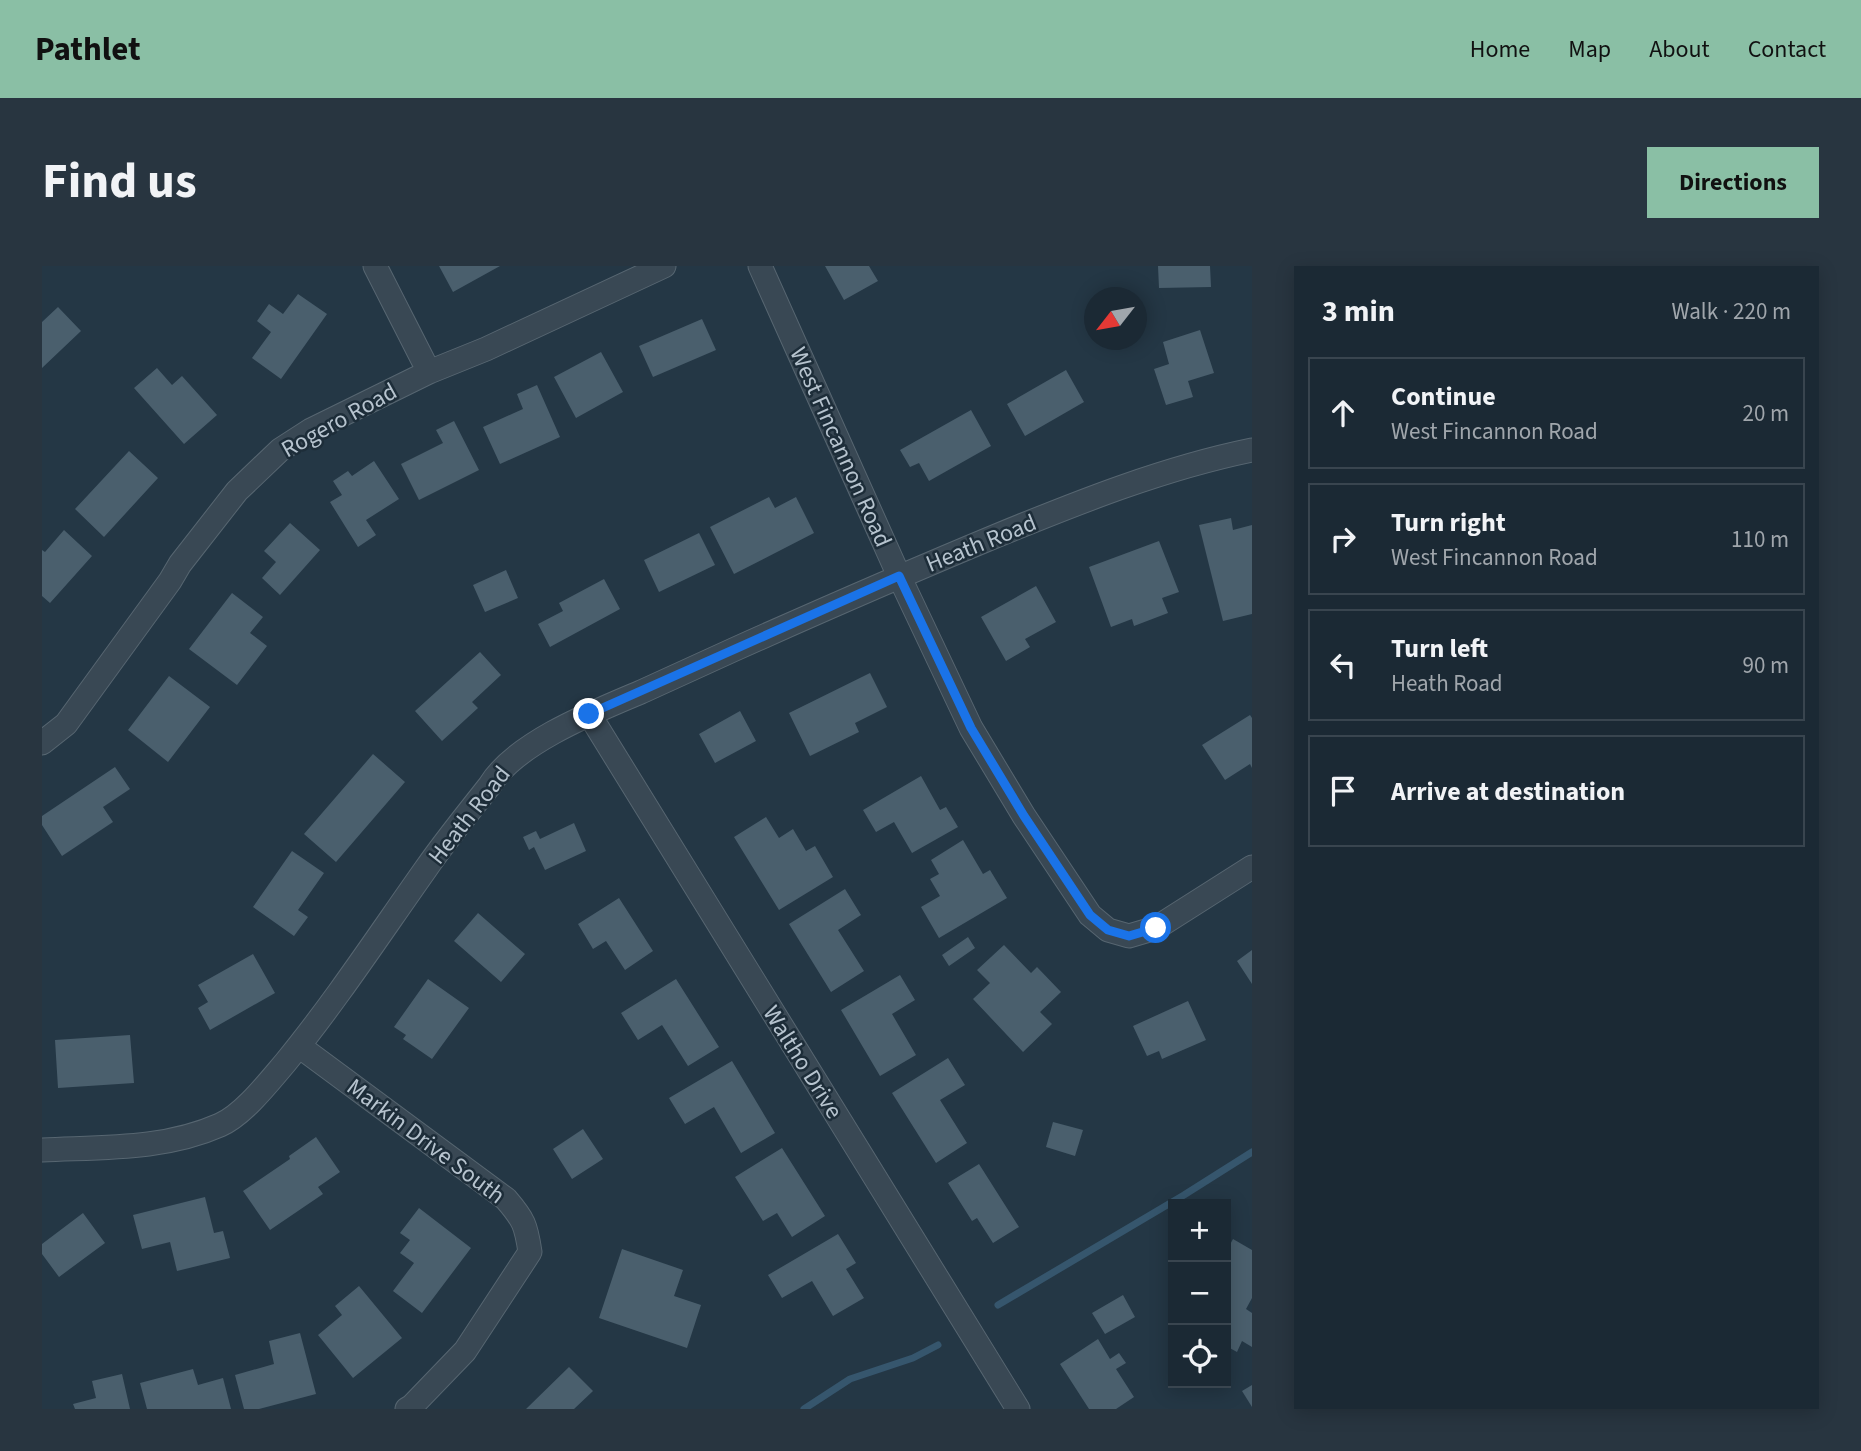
<!DOCTYPE html>
<html lang="en">
<head>
<meta charset="utf-8">
<style>
  body { margin:0; font-family:"Source Sans 3",sans-serif; background:#283540; color:#f1f3f6 }
  .controls { position:absolute; right:21px; bottom:21px; display:grid; overflow:hidden; border-radius:0px; box-shadow:0 4px 18px #0003 }
  .controls button { width:63px; height:63px; display:grid; place-items:center; padding:0; border:0; border-bottom:2px solid #39454f; background:#1b2934; color:#f1f3f6; font:35px sans-serif }
  .compass { position:absolute; left:1042px; top:21px; width:63px; height:63px; border-radius:50%; background:#1b2934; box-shadow:0 4px 18px #0003; rotate:239deg }
  .stop { position:absolute; width:21px; height:21px; margin:-16px; border:5px solid #1a73e8; border-radius:50%; background:#fff }
  .stop.end { background:#1a73e8; border-color:#fff; box-shadow:0 2px 7px #0008 }
  .list { margin:0; padding:0; list-style:none }
  h2 { display:flex; justify-content:space-between; align-items:center; height:91px; margin:0; padding:0 28px; font-size:30px }
  h2 small { font-size:23px; font-weight:400; color:#a0a6ac }
  .list li { display:grid; grid-template-columns:46px 1fr auto; gap:21px; align-items:center; box-sizing:border-box; height:112px; margin:0 14px 14px; padding:0 14px; border:2px solid #39454f; border-radius:0px }
  .list b { display:block; font-size:26px; white-space:nowrap }
  .list p { margin:0; font-size:23px; white-space:nowrap; color:#a0a6ac }
  .list em { font-size:23px; font-style:normal; color:#a0a6ac }
  .icon { flex:none; width:38px; height:38px; fill:none; stroke:currentColor; stroke-width:2; stroke-linecap:round; stroke-linejoin:round }
  .map { position:relative; flex:none; width:1210px; height:1143px; overflow:hidden; border-radius:0px }
  header { display:flex; align-items:center; gap:42px; box-sizing:border-box; height:98px; padding:0 35px; background:#8abfa5; color:#111 }
  header strong { font-size:33px }
  nav { display:flex; gap:38px; margin-inline-start:auto; font-size:24px }
  .intro { display:flex; align-items:center; justify-content:space-between; box-sizing:border-box; height:168px; padding:0 42px }
  h1 { margin:0; font-size:49px }
  .button { padding:18px 32px; border-radius:0px; background:#8abfa5; color:#111; font-size:24px; font-weight:700 }
  main { display:flex; gap:42px; padding:0 42px }
  aside { flex:1; background:#1b2934; border-radius:0px; box-shadow:0 4px 18px #0003 }
  .map>svg:first-child { display:block }
  .lines { fill:none; stroke-linecap:round; stroke-linejoin:round }
  .stream { stroke:#36566d; stroke-width:7 }
  .building { fill:#4a5f6d }
  .street-casing { stroke:#576671; stroke-width:25 }
  .street { stroke:#394854; stroke-width:23 }
  .route { stroke:#1a73e8; stroke-width:9 }
  .labels { text-anchor:middle; stroke-width:5; stroke-linejoin:round; paint-order:stroke }
  .street-label { font-size:24px; fill:#b6c3ce; stroke:#1d2d39 }
</style>
</head>
<body>
<header>
<strong>Pathlet</strong>
<nav><a>Home</a><a>Map</a><a>About</a><a>Contact</a></nav>
</header>
<div class="intro"><h1>Find us</h1><a class="button">Directions</a></div>
<main>
<div class="map">
<svg width="1210" height="1143" viewBox="0 0 1210 1143">
  <rect width="100%" height="100%" fill="#243745"/>
  <g class="lines">
    <path class="stream" d="M956,1039L1142,929L1210,886
      M762,1143L808,1113L871,1092L896,1079"/>
  </g>
  <path class="building" d="M397,0H458L411,26Z
    M783,0H827L836,15L802,34Z
    M1116,0H1168L1169,21L1117,22Z
    M256,28L285,48L239,113L210,92L229,66L215,55L227,38L241,48Z
    M16,41L39,65L0,102V56Z
    M660,53L674,84L611,111L597,80Z
    M1158,64L1172,107L1146,115L1151,131L1124,139L1112,103L1127,98L1121,76Z
    M559,86L581,126L534,152L512,111Z
    M115,102L130,119L140,110L175,149L142,178L92,122Z
    M1024,104L1042,136L983,170L965,138Z
    M495,119L518,171L458,198L441,161L481,143L475,128Z
    M929,144L949,180L887,215L877,197L868,201L858,184Z
    M412,155L437,204L377,234L359,198L401,177L394,164Z
    M87,185L116,212L62,271L33,243Z
    M332,195L357,233L324,254L334,269L316,281L288,236L300,229L291,215L306,205L310,210Z
    M727,231L733,242L754,231L772,267L692,308L668,261Z
    M1189,252L1191,264L1210,259V348L1181,355L1157,259Z
    M248,257L278,284L238,329L220,312L234,296L222,285Z
    M22,264L50,290L8,337L0,330V284L3,286Z
    M657,267L673,299L617,326L602,294Z
    M1117,275L1137,326L1120,332L1126,347L1092,360L1090,353L1069,361L1047,301Z
    M464,304L476,332L443,346L431,319Z
    M562,313L578,343L508,381L496,358L521,345L517,337Z
    M994,320L1014,356L983,373L988,381L964,395L939,351Z
    M190,327L221,351L208,367L225,380L195,419L147,383Z
    M438,386L459,409L430,436L436,442L400,475L373,445Z
    M828,407L845,441L813,457L817,466L768,490L747,447Z
    M127,410L168,441L126,496L86,464Z
    M698,445L714,475L673,497L657,468Z
    M1208,449L1210,452V502L1208,498L1183,514L1160,479Z
    M331,488L363,516L294,596L262,568Z
    M73,501L88,523L61,541L71,556L20,590L0,559V550Z
    M879,510L898,544L904,541L916,561L870,587L852,556L834,566L821,544Z
    M724,551L737,572L751,563L764,585L773,580L791,611L737,644L692,571Z
    M532,557L544,585L503,604L492,581L487,584L481,571L494,565L498,573Z
    M921,574L941,608L948,604L965,632L897,672L879,641L898,630L888,613L897,608L889,594Z
    M250,585L282,607L256,644L266,651L252,670L211,641Z
    M803,623L819,649L796,664L822,705L789,726L747,658Z
    M577,632L611,685L583,704L564,675L551,683L536,658Z
    M436,647L483,688L459,716L412,675Z
    M926,671L933,682L907,700L900,689Z
    M962,679L989,707L995,701L1019,726L998,746L1010,758L981,786L931,733L948,717L935,704Z
    M1210,684V718L1195,695Z
    M211,688L233,727L168,764L156,742L166,736L156,719Z
    M858,709L873,734L850,748L874,789L838,810L799,744Z
    M386,713L427,742L390,793L361,773L364,769L352,761Z
    M634,713L677,781L646,800L620,759L596,774L579,747Z
    M1146,735L1164,774L1120,793L1117,785L1105,790L1091,760Z
    M88,769L92,817L16,822L13,774Z
    M906,792L923,819L898,834L925,877L894,897L850,827Z
    M690,795L733,867L699,887L672,841L643,858L627,832Z
    M1011,856L1041,864L1033,890L1004,881Z
    M541,863L561,893L530,913L511,883Z
    M274,871L298,906L276,921L281,928L228,964L201,925L248,893L247,890Z
    M740,882L783,950L750,971L735,947L721,955L693,911Z
    M937,898L977,961L951,977L935,952L930,955L906,917Z
    M163,931L172,967L181,965L188,992L135,1005L128,976L100,983L91,949Z
    M377,942L429,982L380,1047L351,1025L372,997L358,987L368,974L358,967Z
    M41,947L63,977L17,1011L0,988V978Z
    M796,968L814,997L804,1003L822,1032L791,1050L770,1015L740,1032L726,1009Z
    M1191,973L1210,984V1032L1204,1043L1210,1047V1081L1200,1075L1195,1086L1184,1080V1067L1188,1059L1184,1056V986Z
    M580,983L641,1004L632,1030L659,1039L645,1082L557,1052Z
    M317,1020L360,1072L311,1112L276,1069L300,1049L293,1040Z
    M1081,1029L1093,1051L1063,1068L1050,1047Z
    M258,1067L274,1128L217,1143H202L193,1109L232,1098L227,1075Z
    M1056,1073L1068,1093L1077,1087L1084,1097L1074,1103L1092,1131L1074,1143H1047L1018,1098Z
    M527,1101L551,1125L532,1143H484Z
    M151,1103L156,1119L181,1112L189,1143H105L98,1117Z
    M80,1108L88,1143H33L31,1138L54,1132L50,1115Z
    M1210,1119V1141L1200,1125Z"/>
  <g class="lines">
    <g class="street-casing">
      <path id="street" d="M333,0L387,106
        M718,0L857,310L929,462L982,550L1048,649L1066,664L1087,670L1114,662L1210,601
        M547,448L976,1143
        M0,477L24,458L128,315L138,298L195,225L238,184L269,164L387,106L444,83L622,0
        M257,780L464,933C482,954 484,959 488,986L423,1085L370,1140L365,1143
        M0,884C60,881 122,884 178,859C201,849 226,817 243,797C293,736 337,669 383,604C403,575 426,547 448,519C473,477 554,445 599,426C630,412 660,398 691,384C778,345 865,307 954,270C1037,236 1122,202 1210,184"/>
    </g>
    <use href="#street" class="street"/>
  </g>
  <g class="lines">
    <path class="route" d="M547,448L857,310L929,462L982,550L1048,649L1066,664L1087,670L1114,662"/>
  </g>
  <g class="labels">
    <g class="street-label">
      <text transform="translate(297 154) rotate(-29)" y="8">Rogero Road</text>
      <text transform="translate(799 181) rotate(66)" y="8">West Fincannon Road</text>
      <text transform="translate(939 277) rotate(-22)" y="8">Heath Road</text>
      <text transform="translate(427 549) rotate(-52)" y="8">Heath Road</text>
      <text transform="translate(761 796) rotate(58)" y="8">Waltho Drive</text>
      <text transform="translate(384 875) rotate(37)" y="8">Markin Drive South</text>
    </g>
  </g>
</svg>
<div class="controls">
<button>+</button>
<button>−</button>
<button><svg class="icon" aria-label="locate" viewBox="0 0 24 24"><circle cx="12" cy="12" r="6"/><path d="M12 2v4M12 18v4M2 12h4M18 12h4"/></svg></button>
</div>
<svg class="compass" viewBox="-18 -18 36 36"><path d="M0-13l5 13h-10z" fill="#e53935"/><path d="M0 13l5-13h-10z" fill="#a0a6ac"/></svg>
<div class="stop" style="left:1114px;top:662px"></div>
<div class="stop end" style="left:547px;top:448px"></div>
</div>
<aside>
<h2>3 min<small>Walk · 220 m</small></h2>
<ul class="list">
<li><svg class="icon" aria-label="ahead" viewBox="0 0 24 24"><path d="M12 20V5M6 11l6-6 6 6"/></svg><div><b>Continue</b><p>West Fincannon Road</p></div><em>20 m</em></li>
<li><svg class="icon" aria-label="right" viewBox="0 0 24 24"><path d="M7 20v-9h11M14 6l5 5-5 5"/></svg><div><b>Turn right</b><p>West Fincannon Road</p></div><em>110 m</em></li>
<li><svg class="icon" aria-label="left" viewBox="0 0 24 24"><path d="M17 20v-9H6M10 6l-5 5 5 5"/></svg><div><b>Turn left</b><p>Heath Road</p></div><em>90 m</em></li>
<li><svg class="icon" aria-label="arrive" viewBox="0 0 24 24"><path d="M6 21V4h12l-3 4 3 4H6"/></svg><div><b>Arrive at destination</b></div></li>
</ul>
</aside>
</main>
</body>
</html>
